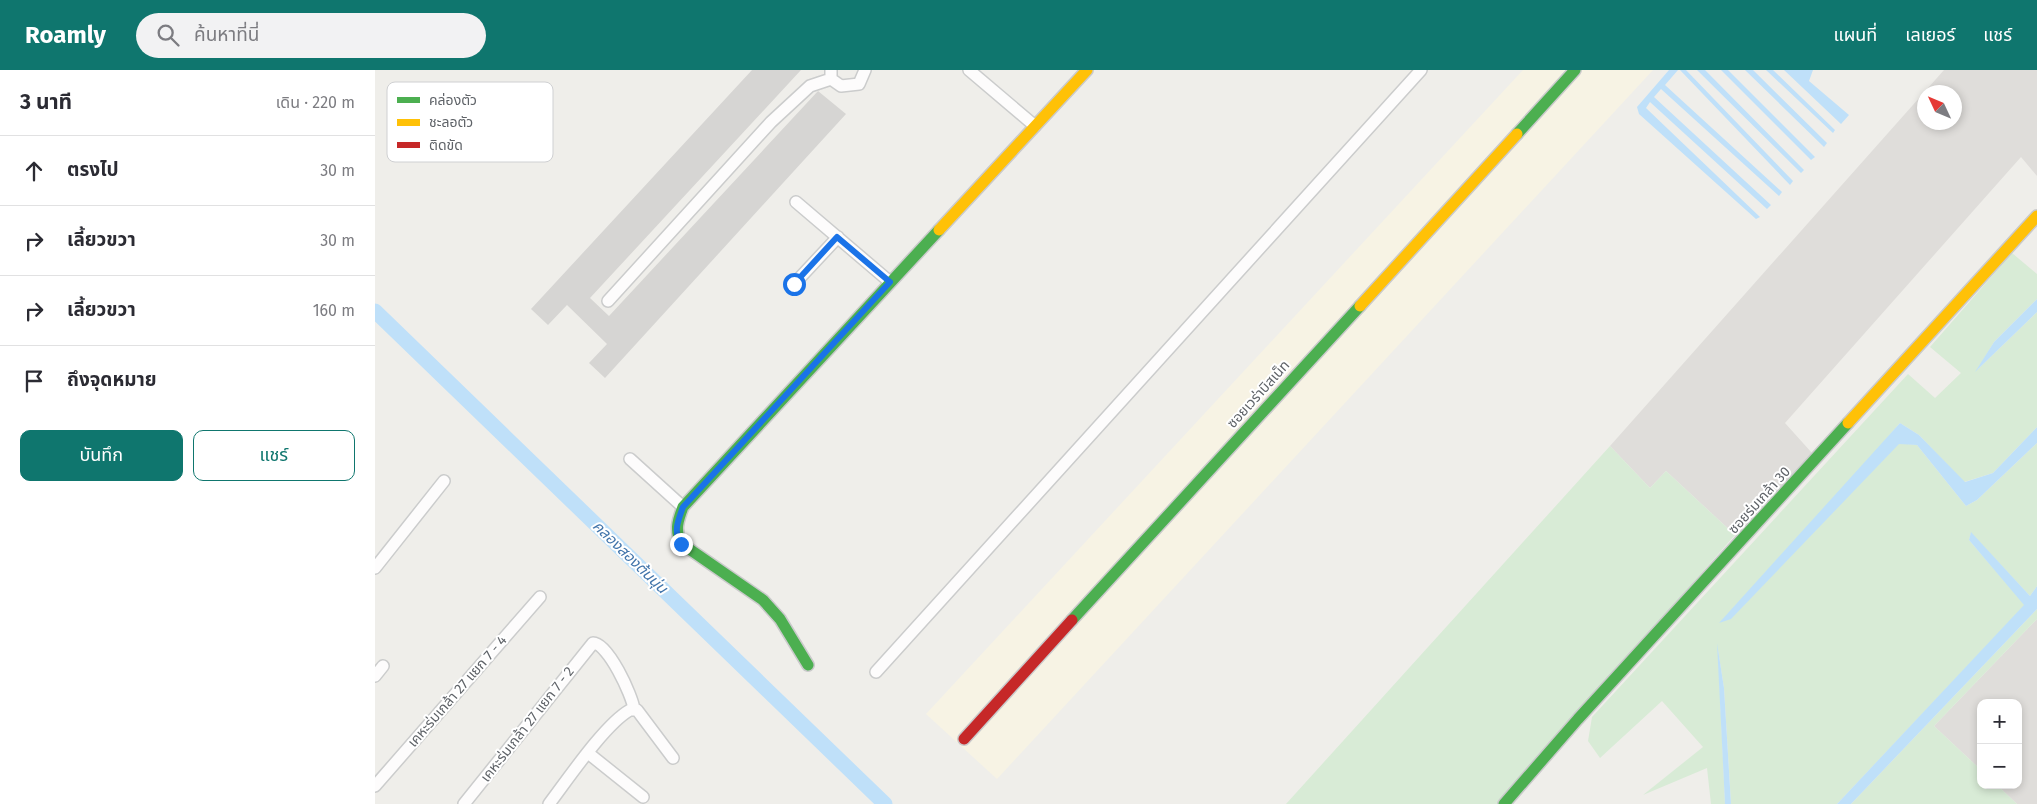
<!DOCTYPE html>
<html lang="th">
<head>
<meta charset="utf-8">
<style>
  body { margin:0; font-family:"Fira Sans","Noto Sans Thai",sans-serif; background:#f2f2f3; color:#2b2b33 }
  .controls { position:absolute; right:15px; bottom:15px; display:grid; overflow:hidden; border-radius:10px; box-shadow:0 2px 8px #0003 }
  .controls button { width:45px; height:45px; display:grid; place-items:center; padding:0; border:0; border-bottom:1px solid #e1e1e2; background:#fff; color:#2b2b33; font:25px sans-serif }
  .compass { position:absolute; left:1542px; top:15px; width:45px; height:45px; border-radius:50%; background:#fff; box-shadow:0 2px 8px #0003; rotate:314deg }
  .stop { position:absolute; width:15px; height:15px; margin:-11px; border:4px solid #1a73e8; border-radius:50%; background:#fff }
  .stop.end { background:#1a73e8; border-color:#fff; box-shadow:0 1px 5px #0008 }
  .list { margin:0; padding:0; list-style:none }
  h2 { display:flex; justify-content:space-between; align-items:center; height:65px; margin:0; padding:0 20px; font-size:21px }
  h2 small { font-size:16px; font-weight:400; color:#7c7c81 }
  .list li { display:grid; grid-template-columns:32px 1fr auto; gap:15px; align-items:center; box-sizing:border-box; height:70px; padding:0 20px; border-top:1px solid #e1e1e2 }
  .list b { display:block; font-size:19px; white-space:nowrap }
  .list em { font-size:16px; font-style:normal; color:#7c7c81 }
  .actions { display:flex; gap:10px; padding:15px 20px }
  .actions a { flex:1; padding:11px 0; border:1px solid #0f766e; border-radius:10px; text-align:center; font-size:18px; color:#0f766e }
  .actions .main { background:#0f766e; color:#fff }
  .icon { flex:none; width:28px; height:28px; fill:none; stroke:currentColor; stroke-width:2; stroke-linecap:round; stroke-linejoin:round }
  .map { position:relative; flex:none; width:1662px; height:734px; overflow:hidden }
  header { display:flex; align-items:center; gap:30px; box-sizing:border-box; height:70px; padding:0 25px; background:#0f766e; color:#fff }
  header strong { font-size:24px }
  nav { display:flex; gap:28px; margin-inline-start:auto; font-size:18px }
  .search { width:350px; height:45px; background:#f2f2f3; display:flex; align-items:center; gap:12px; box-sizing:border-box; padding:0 18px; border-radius:28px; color:#7c7c81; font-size:19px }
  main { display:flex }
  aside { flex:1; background:#fff }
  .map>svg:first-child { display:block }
  .commercial { fill:#f7f3e4 }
  .industrial { fill:#dfddda; fill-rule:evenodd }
  .green { fill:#d8ebd6 }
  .water { fill:#bfe0f9 }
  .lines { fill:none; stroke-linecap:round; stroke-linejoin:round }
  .canal { stroke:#bfe0f9; stroke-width:15 }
  .building { fill:#d6d5d3 }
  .street-casing { stroke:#cbcccc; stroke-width:14 }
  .fast-casing { stroke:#cacacb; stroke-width:14 }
  .slow-casing { stroke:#cacacb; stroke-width:14 }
  .jam-casing { stroke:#cacacb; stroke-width:14 }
  .street { stroke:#fdfcfc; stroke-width:11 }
  .fast { stroke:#4caf50; stroke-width:11 }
  .slow { stroke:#ffc107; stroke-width:11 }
  .jam { stroke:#c62828; stroke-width:11 }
  .route { stroke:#1a73e8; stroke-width:6 }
  .labels { text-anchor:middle; stroke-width:4; stroke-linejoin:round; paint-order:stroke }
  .street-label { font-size:14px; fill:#5f6368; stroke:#fff }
  .water-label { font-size:15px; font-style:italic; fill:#4174aa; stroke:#fff }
  .key { fill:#fff; stroke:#cfd0d2; stroke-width:1 }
  .key-label { font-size:14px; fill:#5f6368 }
</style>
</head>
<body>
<header>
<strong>Roamly</strong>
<div class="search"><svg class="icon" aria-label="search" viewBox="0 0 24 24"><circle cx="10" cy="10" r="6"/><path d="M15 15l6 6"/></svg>ค้นหาที่นี่</div>
<nav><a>แผนที่</a><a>เลเยอร์</a><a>แชร์</a></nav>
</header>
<main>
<aside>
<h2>3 นาที<small>เดิน · 220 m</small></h2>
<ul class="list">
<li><svg class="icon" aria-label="ahead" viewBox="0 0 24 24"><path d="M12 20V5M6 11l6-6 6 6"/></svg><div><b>ตรงไป</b></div><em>30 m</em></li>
<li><svg class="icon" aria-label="right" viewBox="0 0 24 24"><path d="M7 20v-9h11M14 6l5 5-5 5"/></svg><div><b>เลี้ยวขวา</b></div><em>30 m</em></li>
<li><svg class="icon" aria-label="right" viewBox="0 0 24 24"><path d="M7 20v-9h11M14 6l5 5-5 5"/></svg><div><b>เลี้ยวขวา</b></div><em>160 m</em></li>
<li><svg class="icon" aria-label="arrive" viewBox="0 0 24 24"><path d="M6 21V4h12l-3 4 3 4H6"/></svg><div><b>ถึงจุดหมาย</b></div></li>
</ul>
<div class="actions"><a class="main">บันทึก</a><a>แชร์</a></div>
</aside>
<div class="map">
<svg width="1662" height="734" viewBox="0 0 1662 734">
  <rect width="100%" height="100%" fill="#efeeea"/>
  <path class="commercial" d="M1148,0H1278L622,709L551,644Z"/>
  <path class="industrial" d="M1569,0H1662V106L1646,87L1410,353L1437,383L1360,465L1291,401L1275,418L1235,376ZM1550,22H1580V52H1550Z
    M1662,549V734H1642L1622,715H1643V633H1606V700L1559,656Z"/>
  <path class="green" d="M1637,183L1662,204V229L1619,272L1602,300L1662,242V357L1618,403L1589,412L1544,365L1525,353L1356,548L1524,373L1542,375L1591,436L1602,430L1662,373V516L1655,526L1596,463L1594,470L1650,535L1462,734H1356L1349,618L1343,580L1350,734H1336L1332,698L1268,725L1328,677L1287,631L1225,688L1213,671L1217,647L1533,304L1560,328L1586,303L1555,277Z
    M1235,376L1275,418L1291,401L1360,465L1123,734H911Z
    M1662,539V549L1559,656L1606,700V715H1622L1642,734H1476Z"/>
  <path class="water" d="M1294,0H1303L1290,15L1407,122L1404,126L1286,19L1279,27L1396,135L1392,139L1275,32L1271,38L1385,147L1381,149L1264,44L1262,37Z
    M1305,0H1311L1418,111L1415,115Z
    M1322,0H1330L1429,100L1426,103Z
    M1346,0H1353L1440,87L1436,90Z
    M1370,0H1378L1452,73L1449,77Z
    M1391,0H1398L1460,60L1458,63Z
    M1409,0H1438L1434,11L1474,45L1466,54Z
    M1662,229V242L1600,302L1619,272Z
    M1525,353L1544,365L1590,412L1618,403L1662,357V373L1602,430L1591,436L1542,375L1524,374L1356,549L1344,553Z
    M1596,462L1655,526L1662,516V539L1476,734H1462L1649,535L1594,470Z
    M1342,573L1349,618L1356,734H1350Z"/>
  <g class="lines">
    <path class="canal" d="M0,241L510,734"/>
  </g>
  <path class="building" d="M377,0H426L215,228L234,246L443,21L471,44L230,308L214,293L232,274L192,235L173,255L156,239Z"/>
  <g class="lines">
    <g class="street-casing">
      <path id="street" d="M456,0V9L466,16L484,14L490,0
        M594,0L660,56
        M421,132L515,212
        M419,214L463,167
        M233,231L396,52L435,16L456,9
        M255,389L308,437
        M0,498L69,411
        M501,602L1046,0
        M0,606L8,596
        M213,683L268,727
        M0,716L165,527
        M89,734L218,573C233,573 257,625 259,639
        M174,734C193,709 230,654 255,640H262L298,688"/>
    </g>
    <g class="fast-casing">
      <path id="fast" d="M1142,64L1200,0
        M697,550L985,236
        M433,595L405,549L388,530L307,474C299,461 303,450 308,437L564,160
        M1129,734L1203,649L1473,353"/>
    </g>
    <g class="slow-casing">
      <path id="slow" d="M564,160L712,0
        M985,236L1142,64
        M1473,353L1662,146"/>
    </g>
    <g class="jam-casing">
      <path id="jam" d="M589,669L697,550"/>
    </g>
    <use href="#street" class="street"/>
    <use href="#fast" class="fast"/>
    <use href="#slow" class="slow"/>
    <use href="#jam" class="jam"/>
  </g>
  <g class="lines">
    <path class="route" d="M306,474C298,461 303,451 308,437L515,212L462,167L419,214"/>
  </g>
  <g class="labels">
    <g class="street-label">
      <text transform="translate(883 324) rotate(-48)" y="5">ซอยเวร่าบิสเน็ท</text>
      <text transform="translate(1384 430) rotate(-48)" y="5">ซอยร่มเกล้า 30</text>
      <text transform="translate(82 621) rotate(-49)" y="5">เคหะร่มเกล้า 27 แยก 7 - 4</text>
      <text transform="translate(152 654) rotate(-52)" y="5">เคหะร่มเกล้า 27 แยก 7 - 2</text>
    </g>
    <g class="water-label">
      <text transform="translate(255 487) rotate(44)" y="5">คลองสองต้นนุ่น</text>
    </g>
  </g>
  <rect x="12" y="12" width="166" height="80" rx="8" class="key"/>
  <rect x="22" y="27" width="23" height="6" fill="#4caf50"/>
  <rect x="22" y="49" width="23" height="7" fill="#ffc107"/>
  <rect x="22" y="72" width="23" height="6" fill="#c62828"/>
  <g class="key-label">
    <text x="54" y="35">คล่องตัว</text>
    <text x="54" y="57">ชะลอตัว</text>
    <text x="54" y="80">ติดขัด</text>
  </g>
</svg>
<div class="controls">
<button>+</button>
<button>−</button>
</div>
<svg class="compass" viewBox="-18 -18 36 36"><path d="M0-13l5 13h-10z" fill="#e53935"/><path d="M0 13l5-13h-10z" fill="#7c7c81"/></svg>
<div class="stop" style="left:419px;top:214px"></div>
<div class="stop end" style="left:306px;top:474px"></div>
</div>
</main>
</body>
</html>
